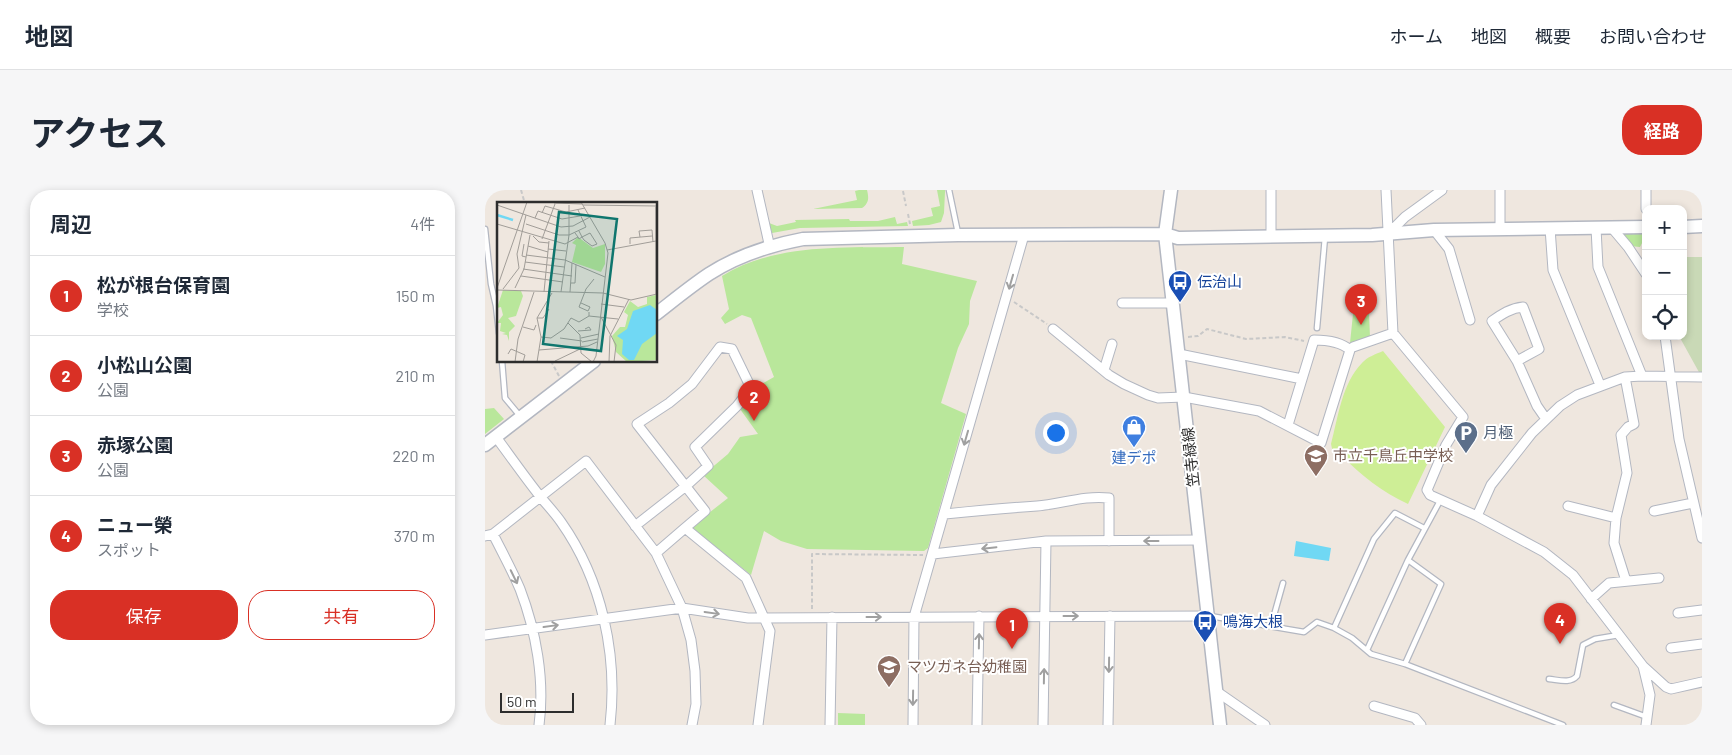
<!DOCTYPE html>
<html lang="ja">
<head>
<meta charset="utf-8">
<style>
  body { margin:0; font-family:Barlow,"Noto Sans JP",sans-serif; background:#f6f6f7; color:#1f2937 }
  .controls { position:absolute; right:15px; top:15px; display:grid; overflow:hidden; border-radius:10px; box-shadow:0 2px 8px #0003 }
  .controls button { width:45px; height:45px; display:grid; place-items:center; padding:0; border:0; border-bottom:1px solid #e0e1e3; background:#fff; color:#1f2937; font:25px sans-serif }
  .scale { position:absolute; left:15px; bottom:12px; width:74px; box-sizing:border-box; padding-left:5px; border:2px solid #2d2d2d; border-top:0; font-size:14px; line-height:18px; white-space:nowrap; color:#2d2d2d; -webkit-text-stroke:4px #fff; paint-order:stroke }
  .you { position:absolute; left:570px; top:242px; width:18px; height:18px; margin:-12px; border:4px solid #fff; border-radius:50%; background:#1a73e8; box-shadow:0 0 0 8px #1a73e833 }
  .badge { display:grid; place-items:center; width:32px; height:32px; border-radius:50%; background:#d93025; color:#fff; font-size:16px; font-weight:700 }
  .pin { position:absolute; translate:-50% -41px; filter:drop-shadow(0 1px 2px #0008) }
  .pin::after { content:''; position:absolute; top:26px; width:18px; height:15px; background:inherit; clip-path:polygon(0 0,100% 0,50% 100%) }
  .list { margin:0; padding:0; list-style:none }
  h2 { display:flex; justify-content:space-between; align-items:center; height:65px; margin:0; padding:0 20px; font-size:21px }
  h2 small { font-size:16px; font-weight:400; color:#747a83 }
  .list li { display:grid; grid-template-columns:32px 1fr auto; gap:15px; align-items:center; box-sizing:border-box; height:80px; padding:0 20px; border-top:1px solid #e0e1e3 }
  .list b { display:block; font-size:19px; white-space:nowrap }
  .list p { margin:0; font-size:16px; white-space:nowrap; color:#747a83 }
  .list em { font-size:16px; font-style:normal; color:#747a83 }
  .actions { display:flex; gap:10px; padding:15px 20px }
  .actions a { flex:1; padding:11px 0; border:1px solid #d93025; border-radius:20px; text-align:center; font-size:18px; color:#d93025 }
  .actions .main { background:#d93025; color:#fff }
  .icon { flex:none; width:28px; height:28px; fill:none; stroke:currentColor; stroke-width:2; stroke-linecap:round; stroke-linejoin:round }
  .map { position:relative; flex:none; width:1217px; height:535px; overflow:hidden; border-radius:20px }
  header { display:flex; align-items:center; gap:30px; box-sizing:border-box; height:70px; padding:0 25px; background:#fff; border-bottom:1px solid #e0e1e3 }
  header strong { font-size:24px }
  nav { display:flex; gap:28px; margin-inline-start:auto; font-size:18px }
  .intro { display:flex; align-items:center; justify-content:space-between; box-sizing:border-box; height:120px; padding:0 30px }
  h1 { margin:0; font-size:35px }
  .button { padding:12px 22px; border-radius:20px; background:#d93025; color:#fff; font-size:18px; font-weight:700 }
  main { display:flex; gap:30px; padding:0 30px }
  aside { flex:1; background:#fff; border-radius:20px; box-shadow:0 2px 8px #0003 }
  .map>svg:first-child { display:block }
  .green { fill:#b9e79b }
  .cemetery { fill:#c9d9b6 }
  .pitch { fill:#ceee96 }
  .water { fill:#70d8f4 }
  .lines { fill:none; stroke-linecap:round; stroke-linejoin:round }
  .lane-casing { stroke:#b3b7c1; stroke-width:7 }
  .street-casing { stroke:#b3b7c1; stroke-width:11 }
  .secondary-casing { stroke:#b3b7c1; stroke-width:15 }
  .path { stroke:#c8c8c8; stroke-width:2; stroke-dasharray:4 2.5; stroke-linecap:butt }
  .lane { stroke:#fff; stroke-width:4.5 }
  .street { stroke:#fff; stroke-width:9 }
  .secondary { stroke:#fff; stroke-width:12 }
  .oneway { stroke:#a0a0a0 }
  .labels { text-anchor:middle; stroke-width:4; stroke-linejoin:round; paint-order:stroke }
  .transit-label { font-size:15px; fill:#164399; stroke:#fff; text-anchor:start }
  .service-label { font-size:15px; fill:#4e5e75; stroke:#fff; text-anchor:start }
  .education-label { font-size:15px; fill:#785e54; stroke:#fff; text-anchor:start }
  .street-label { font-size:15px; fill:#2d2d2d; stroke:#fff }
  .shop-label { font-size:15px; fill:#366cbe; stroke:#fff }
  .inset-river { fill:none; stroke:#70d8f4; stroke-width:2.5 }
  .inset-road { fill:none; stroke:#a19d98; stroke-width:1 }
  .view { fill:#0f766e; fill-opacity:0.15; stroke:#0f766e; stroke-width:2.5 }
  .inset-edge { fill:none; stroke:#2d2d2d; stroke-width:2.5 }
</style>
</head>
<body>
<header>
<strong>地図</strong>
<nav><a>ホーム</a><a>地図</a><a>概要</a><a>お問い合わせ</a></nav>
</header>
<div class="intro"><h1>アクセス</h1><a class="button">経路</a></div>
<main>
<aside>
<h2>周辺<small>4件</small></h2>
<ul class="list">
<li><span class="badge">1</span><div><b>松が根台保育園</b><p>学校</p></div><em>150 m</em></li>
<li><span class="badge">2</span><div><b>小松山公園</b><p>公園</p></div><em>210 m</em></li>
<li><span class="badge">3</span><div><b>赤塚公園</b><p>公園</p></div><em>220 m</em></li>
<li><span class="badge">4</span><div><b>ニュー榮</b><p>スポット</p></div><em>370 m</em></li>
</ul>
<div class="actions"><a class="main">保存</a><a>共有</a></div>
</aside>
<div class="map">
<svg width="1217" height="535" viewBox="0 0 1217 535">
  <rect width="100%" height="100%" fill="#efe7df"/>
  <path class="green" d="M374,0H382C384,8 384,13 377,18L328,19L372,10L370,1Z
    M452,0H460V2L459,23L456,32L444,35L428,36L427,31L448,26L446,18L455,16Z
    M410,27L412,34L422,32L423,36L315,38L287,43L284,33L292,36L311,32L310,30L364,29L365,31H393Z
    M1138,42H1161V51H1158L1155,57L1145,56L1136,46Z
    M419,57L417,74L492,91L485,111L484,134L473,158L456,213L481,224L443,358L439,361L322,359L296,351L279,341L266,385L206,337L243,308L218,285L243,264L255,247L273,244L255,219L271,197L289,187L266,128L257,125L240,134L236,128L244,119L237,86C291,53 358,58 419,57Z
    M884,123L885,147L865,153L868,124Z
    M9,218L19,229L0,244V219Z
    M353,523L380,524V535H353Z"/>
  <path class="cemetery" d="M1198,67H1217V184H1215L1194,146H1198Z"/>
  <path class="pitch" d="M898,161L960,237L923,314C897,302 877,286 857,266L854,268L848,263L846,254C853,228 857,193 877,173C882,167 891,164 898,161Z"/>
  <path class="water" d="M811,351L846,358L844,371L809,366Z"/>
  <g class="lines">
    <g class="lane-casing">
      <path id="lane" d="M464,0L473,43
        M0,39L6,94L11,116L14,143
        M832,138L840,47
        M17,171L20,208L35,226
        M939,338L910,323L889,349L849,438L867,448L886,464L920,474L1078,535
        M725,426L819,442L832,432L849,438
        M786,436L798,393
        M882,460L923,370L956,309
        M920,474L956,394L923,370
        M1064,489C1074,490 1085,494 1092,486L1098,455L1110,449L1134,445
        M1129,515L1162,527"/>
    </g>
    <g class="street-casing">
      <path id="street" d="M272,0L285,58
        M786,0V47
        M901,0L908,143
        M1015,0V39
        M1161,0V19
        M1065,38L1068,80L1115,195
        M1111,38L1113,77L1157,186
        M1127,38L1143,57L1161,84
        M949,40L964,59L985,130
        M903,44L920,27L957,0
        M637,113H688
        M568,139L624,185L639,194L663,205L673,208L699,207L774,221L836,253L865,160C856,152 841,150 829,150L803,235
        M1180,146L1194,249L1217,348
        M868,157L908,143L978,227L961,255L942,300L945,305L992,326L1059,362L1088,385L1158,476L1165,505L1161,535
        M694,164L817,189
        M1032,171L1007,131C1017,124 1026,118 1038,117L1054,159L1032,171L1052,216L1061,229
        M619,180L627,154
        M1140,187L1149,234L1143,237L1136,245L1142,283L1131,328L1129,353L1141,391
        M11,247C25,266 39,286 54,305C61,314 69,322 76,332C117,390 133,465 125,535
        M1083,316L1131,328
        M1169,321L1208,313
        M460,324C490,321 521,318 552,316C576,314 600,305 624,308V351
        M992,326L1006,295L1047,243L1075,216L1092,205L1140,187L1157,186L1217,187
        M150,336L201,296L223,276L210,257L252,216L266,198L247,159L235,157L207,194L184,213L152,234L220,321L200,338
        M8,344C17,362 27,380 35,399C51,441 60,490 54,535
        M0,346L8,344L101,271L171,363L197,418L206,450L210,481L211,514L207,535
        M171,363L200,338L261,388L285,441L273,535
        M448,364L561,351L715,350
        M1106,409L1124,393L1174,388
        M1193,423L1217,420
        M0,445L197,418L263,428L724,426
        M1186,458L1217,454
        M1158,476L1181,497L1186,499L1217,492
        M731,501L780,535
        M889,516L930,528L936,535
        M345,535L347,427
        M428,535L429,427L539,45
        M492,535L494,426
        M558,535L561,351
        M623,535L625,426"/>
    </g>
    <g class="secondary-casing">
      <path id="secondary" d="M686,0L680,44L735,535
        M1198,37L1217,36
        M171,124C189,110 206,96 224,84C252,66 286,55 318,49L473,45L680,44L693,48L887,45L949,40L1161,37
        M0,255L109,171"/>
    </g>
    <path class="path" d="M36,0L40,14
      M418,1L421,16
      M423,24L425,34
      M529,112L562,134
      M703,147L713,146L722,139L761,149L800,147L819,151
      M66,171L74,186
      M327,419V364L438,365"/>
    <use href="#lane" class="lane"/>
    <use href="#street" class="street"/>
    <use href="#secondary" class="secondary"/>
  </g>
  <defs><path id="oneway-shaft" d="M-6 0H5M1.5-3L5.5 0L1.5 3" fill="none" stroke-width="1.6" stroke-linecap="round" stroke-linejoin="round" transform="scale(1.25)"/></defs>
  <g class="oneway">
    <use href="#oneway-shaft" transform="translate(526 92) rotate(106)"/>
    <use href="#oneway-shaft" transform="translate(481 248) rotate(106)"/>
    <use href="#oneway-shaft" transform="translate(666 351) rotate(180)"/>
    <use href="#oneway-shaft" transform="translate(504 358) rotate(174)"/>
    <use href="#oneway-shaft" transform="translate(29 387) rotate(64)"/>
    <use href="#oneway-shaft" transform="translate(227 423) rotate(8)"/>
    <use href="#oneway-shaft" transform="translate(586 426)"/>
    <use href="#oneway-shaft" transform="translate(389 427)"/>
    <use href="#oneway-shaft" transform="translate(66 436) rotate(-8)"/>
    <use href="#oneway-shaft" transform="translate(494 451) rotate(-89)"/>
    <use href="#oneway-shaft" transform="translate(624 475) rotate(91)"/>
    <use href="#oneway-shaft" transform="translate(559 486) rotate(-89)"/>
    <use href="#oneway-shaft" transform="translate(428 508) rotate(91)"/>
  </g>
  <defs>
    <g id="bus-pin" transform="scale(1.25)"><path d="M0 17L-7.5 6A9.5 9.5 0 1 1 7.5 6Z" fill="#1a4fb4" stroke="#fff"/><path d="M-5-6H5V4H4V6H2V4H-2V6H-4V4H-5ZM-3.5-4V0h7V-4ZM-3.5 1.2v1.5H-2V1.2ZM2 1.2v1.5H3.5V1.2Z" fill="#fff"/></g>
    <g id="shop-pin" transform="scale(1.25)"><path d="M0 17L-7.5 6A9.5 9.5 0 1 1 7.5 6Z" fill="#3f7fe0" stroke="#fff"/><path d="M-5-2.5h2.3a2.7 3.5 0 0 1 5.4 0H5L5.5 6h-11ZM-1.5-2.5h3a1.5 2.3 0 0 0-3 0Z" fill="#fff"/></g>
    <g id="parking-pin" transform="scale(1.25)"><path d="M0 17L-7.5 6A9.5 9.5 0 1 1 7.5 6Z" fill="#5c6f8a" stroke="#fff"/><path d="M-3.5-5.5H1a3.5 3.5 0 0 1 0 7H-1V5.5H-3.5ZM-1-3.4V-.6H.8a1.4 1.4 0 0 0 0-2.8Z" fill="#fff"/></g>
    <g id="school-pin" transform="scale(1.25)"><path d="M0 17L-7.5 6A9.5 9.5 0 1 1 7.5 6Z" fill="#8d6e63" stroke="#fff"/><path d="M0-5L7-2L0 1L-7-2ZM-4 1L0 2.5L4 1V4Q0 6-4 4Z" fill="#fff"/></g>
  </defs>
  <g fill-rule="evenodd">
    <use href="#bus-pin" x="695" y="92"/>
    <use href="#shop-pin" x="649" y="237"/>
    <use href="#parking-pin" x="981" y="243"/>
    <use href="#school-pin" x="831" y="266"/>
    <use href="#bus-pin" x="720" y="432"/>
    <use href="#school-pin" x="404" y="477"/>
  </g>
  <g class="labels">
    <g class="transit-label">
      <text x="712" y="97">伝治山</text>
      <text x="738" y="437">鳴海大根</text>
    </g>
    <g class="service-label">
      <text x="998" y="248">月極</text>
    </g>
    <g class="education-label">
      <text x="848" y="271">市立千鳥丘中学校</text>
      <text x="422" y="482">マツガネ台幼稚園</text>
    </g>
    <g class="street-label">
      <text transform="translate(706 267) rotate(-96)" y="5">笠寺緑線</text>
    </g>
    <g class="shop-label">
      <text x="649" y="273">建デポ</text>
    </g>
  </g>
  <g transform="translate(12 12)">
    <rect width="160" height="160" fill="#efe7df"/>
    <path d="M81,35L96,46L108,42V62L104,70L75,60L79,43L75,41ZM6,88L24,89L26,94L19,114L11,116L18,124L12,130V139L10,133L5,132L9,131L3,129L4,121H0L6,113L4,105L0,106ZM159,93L160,158L130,160L119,150L115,134L123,125H128L131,113L127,110L133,99L141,105L150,102V95Z" fill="#b9e79b"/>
    <path d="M153,103L160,108V131L145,142L137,158H132L125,152L126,138L120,134L130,127L136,109Z" fill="#70d8f4"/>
    <path class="inset-river" d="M0,13L16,18"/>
    <path class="inset-road" d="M84,0L108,41L111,51L99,154L96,160M57,1L85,2M0,3L64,25L76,24L93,15M86,3L160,4M159,5V92M45,11L48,4L69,10L88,6M38,16L41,9L65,17L83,14M0,22L68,42L81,35L78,31M29,22L62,33H72L89,25L81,8M36,34L42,40L52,41M81,35L82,37L85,35L93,31L100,42L95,44L87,38L85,35L82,29M143,35L142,29L155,28L156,40M45,37L58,2M27,42L25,54L29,55M133,42V36L155,34M31,44L51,50M51,47L69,49M110,48L159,39M29,53L68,58L108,75M28,60L67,65M26,67L75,74M24,74L66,80M74,81H78L79,63M0,86L30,0M18,86L27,67L33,33M6,87L22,66L20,52L29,13M0,88L106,91L134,98L160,92M47,90L52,39M64,90L72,33V3M73,90L75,61M84,101L93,105L91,109L82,105L89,87L97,77M104,102L127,105M92,114L121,117M104,115L119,143L117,160M40,116H46L52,107M71,121L83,133L84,151L95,160M26,125L37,128L39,123M81,129L94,128L92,125L88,127M44,135L54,136L67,127L74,116L82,120L92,114V110M63,136L85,139M84,136L102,132M85,140L101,137M42,148L91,144L100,140M11,152L14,147L28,153L26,160M58,159L83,147M18,160L21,137L37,90M40,160L44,135L40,116L55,91M112,160L113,134L132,97"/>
    <path class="view" d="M62,10L120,17L104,149L46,142Z"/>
    <rect width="160" height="160" class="inset-edge"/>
  </g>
</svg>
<div class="controls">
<button>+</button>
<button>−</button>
<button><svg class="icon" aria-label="locate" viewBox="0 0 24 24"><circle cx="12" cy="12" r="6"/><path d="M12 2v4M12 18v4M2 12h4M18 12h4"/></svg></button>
</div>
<div class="scale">50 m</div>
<div class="you"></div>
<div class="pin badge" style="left:527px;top:459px">1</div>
<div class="pin badge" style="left:269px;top:231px">2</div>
<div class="pin badge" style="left:876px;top:135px">3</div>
<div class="pin badge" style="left:1075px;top:454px">4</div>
</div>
</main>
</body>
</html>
